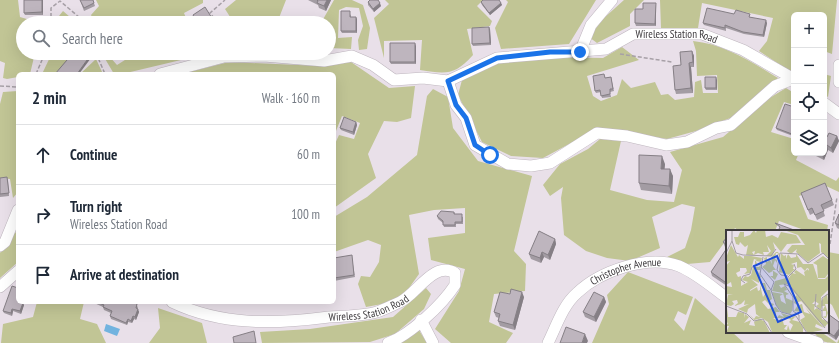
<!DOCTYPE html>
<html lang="en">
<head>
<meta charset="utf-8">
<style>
  body { margin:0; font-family:"PT Sans Narrow",sans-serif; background:#f2f2f3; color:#1f2937 }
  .controls { position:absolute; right:12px; top:12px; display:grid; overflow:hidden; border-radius:6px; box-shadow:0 4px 16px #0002 }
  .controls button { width:36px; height:36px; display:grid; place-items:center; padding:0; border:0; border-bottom:1px solid #e0e1e3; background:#fff; color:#1f2937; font:20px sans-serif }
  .stop { position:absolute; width:12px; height:12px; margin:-9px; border:3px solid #1a73e8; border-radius:50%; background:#fff }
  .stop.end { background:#1a73e8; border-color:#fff; box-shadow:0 1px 4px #0008 }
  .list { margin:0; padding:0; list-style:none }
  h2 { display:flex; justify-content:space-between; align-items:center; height:52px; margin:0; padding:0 16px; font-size:17px }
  h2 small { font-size:13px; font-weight:400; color:#747a83 }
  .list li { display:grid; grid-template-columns:26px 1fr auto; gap:12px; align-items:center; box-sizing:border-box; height:60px; padding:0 16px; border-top:1px solid #e0e1e3 }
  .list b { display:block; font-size:15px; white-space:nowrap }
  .list p { margin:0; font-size:13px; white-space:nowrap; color:#747a83 }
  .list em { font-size:13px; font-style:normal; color:#747a83 }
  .icon { flex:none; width:22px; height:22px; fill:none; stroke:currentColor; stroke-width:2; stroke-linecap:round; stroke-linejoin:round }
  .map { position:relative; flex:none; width:839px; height:343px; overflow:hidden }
  .search { position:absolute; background:#fff; box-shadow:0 4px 16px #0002; left:16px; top:16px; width:320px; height:44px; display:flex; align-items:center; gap:10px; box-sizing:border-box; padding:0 14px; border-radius:22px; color:#747a83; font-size:15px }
  .panel { position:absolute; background:#fff; box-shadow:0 4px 16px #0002; left:16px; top:72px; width:320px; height:232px; border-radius:6px }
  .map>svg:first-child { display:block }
  .green { fill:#c1c595 }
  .water { fill:#72b3df }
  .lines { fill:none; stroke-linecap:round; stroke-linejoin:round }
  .minor-casing { stroke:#bfb7bf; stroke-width:12 }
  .path { stroke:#a7a0a7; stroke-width:1.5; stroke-dasharray:4 2; stroke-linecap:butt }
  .minor { stroke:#fff; stroke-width:11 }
  .wall { fill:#a39ca3 }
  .shaded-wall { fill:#857f85 }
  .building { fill:#beb5be; stroke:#857f85 }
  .route { stroke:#1a73e8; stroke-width:5 }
  .labels { text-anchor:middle; stroke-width:3; stroke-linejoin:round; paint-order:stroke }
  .street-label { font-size:11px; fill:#3d3a3d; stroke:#fff }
  .inset-road { fill:none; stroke:#a49ea4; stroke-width:1 }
  .view { fill:#1d4ed8; fill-opacity:0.15; stroke:#1d4ed8; stroke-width:2 }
  .inset-edge { fill:none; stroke:#3d3a3d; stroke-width:2 }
</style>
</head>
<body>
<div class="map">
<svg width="839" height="343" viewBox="0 0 839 343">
  <rect width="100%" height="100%" fill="#e9e0e9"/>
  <path class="green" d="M0,0H18L20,17L40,23H23V53H35L30,74H18V77L7,79L3,78L5,63L0,61Z
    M96,0H203V3L184,13L188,23H95L91,15L99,6Z
    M236,0H286L277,23H234L225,9Z
    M334,0H352L363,5L370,28L367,49L359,50L358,40L363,26L359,8L346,7L339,10L338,38L352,37L351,49L329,48V23H321Z
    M385,0H483L477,6L492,21L490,26L467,29L473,55C454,76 446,74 420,70L422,40L384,41V58L374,18L389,4Z
    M506,0H596L569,44L501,49L495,28L508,2Z
    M624,0H644L630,14V26L597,43L589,37L604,18Z
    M660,0H837L832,54L824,51V15H794V74L759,51L767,41L773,18L702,3L698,28H661Z
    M63,11L77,23H56L55,21Z
    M693,41C724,44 752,62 778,78L733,117L696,131L667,139L599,128L543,158L511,156L482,142L458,95L462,80L501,62L550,57L603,58L622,47L639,60L587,76L593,96L601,101L617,95L622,79L631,88L655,82L661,95L668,94L675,100L694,97L695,82L701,80L703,93H718L717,75L697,76L696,51Z
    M52,53H71L69,59L55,74H42Z
    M136,53H201L202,55L122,74H114L104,57L109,56L117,65Z
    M96,59L103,74H80Z
    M229,62L320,66L351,62L389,88L415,86L411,118L397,122L384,121L368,154L376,178L334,208V146L339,135L354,139L360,123L342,116L334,136V74H181Z
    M824,74L831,76L828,97L824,94Z
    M786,88L794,93V105L784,102L771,132L794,139V153H799L796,160L836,181L839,177V192L826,186L799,196L808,219L828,225L827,231H807L779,221L775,231H739L735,228L733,231H727V239L710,262L687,264L667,257L685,248L691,230L695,207L682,204L652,217L660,248L630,261L607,258L586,251L564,235L561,198L563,187L550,196L543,185L560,164L588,149L600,139L621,141L610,190L647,200L674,202L682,170L670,152L723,137L768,99Z
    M433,89L448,97L453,128L478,161L532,176L514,251L526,264L525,291L494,294L489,322L513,333L506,343H451L435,329L459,291L465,269L431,260L428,238L465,233V208L434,210L409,215L419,274L409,288L393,302L366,307L358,284L361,276L370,277L379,262L381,245L368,240L334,252V217L367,197L417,155L427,96Z
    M18,91V192L13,198L10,179L0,178V104L3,92Z
    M14,231L18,235V262L0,278V253Z
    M828,252L839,254V320L832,305L828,302Z
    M628,272L693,297L686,315L678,311L674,320L684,331L695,298L727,327V332H732L744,343H592L609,304L607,295Z
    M426,288L431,294L424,309L395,334L370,342L262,343L260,332L310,329L393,317Z
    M37,302H84L80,319L97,324L106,343H1L3,324L33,317Z
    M158,308L202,323L207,343H149L160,328Z
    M417,327L427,343H399Z
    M814,332H821L837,343L839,339V343C827,343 821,343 814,332Z"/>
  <path class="water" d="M106,324L120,329L117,336L104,331Z"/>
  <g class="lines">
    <g class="minor-casing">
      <g id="minor">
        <path d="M580,52L591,25L612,0"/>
        <path d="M839,65V82"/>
        <path id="s1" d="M160,74L224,57L264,56L324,61L352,56L373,65L394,80L423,78L448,81L497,58L606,49L633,34H702L743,50L794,79"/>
        <path d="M448,81L456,105L466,118L475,145L508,164L531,166L550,163L597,133L627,136L666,145L687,142L716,128L731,125L775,86L793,79"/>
        <path d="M824,103L839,114"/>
        <path d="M0,246L5,242L18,210"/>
        <path d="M0,287L18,271"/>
        <path id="s2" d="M172,302C222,326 275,324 329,317C345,316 363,316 377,312C385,309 393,305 400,302C416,295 434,260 455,273V285C442,305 410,335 388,343"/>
        <path d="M421,320L433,343"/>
        <path d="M788,332L818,343"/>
        <path id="s3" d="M548,343C556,327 563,305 577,293C600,271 648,254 679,266C696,273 712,287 727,298"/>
      </g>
    </g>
    <path class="path" d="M51,23V8L60,1L86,23
      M218,23L210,13L225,0
      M96,53L105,74
      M620,54L672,62
      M36,74L45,53
      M0,86L18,87
      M830,244L837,197"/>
    <use href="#minor" class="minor"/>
  </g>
  <path class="wall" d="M43,0V15H25L24,13Z
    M80,0H93L95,6L84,11Z
    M308,0H331L326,11L319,8L318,5Z
    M368,2L381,6L374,12L368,5Z
    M481,2L501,3L502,5L490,15L482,5Z
    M656,5V26H636L635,23L643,9Z
    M351,14V17L357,19V33H342L341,31Z
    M734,14L750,17L767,23L764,37L744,34L726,28V31L704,25L703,23Z
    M490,29L491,45L473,46L472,44Z
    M416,46V64H391L390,62Z
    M692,51L694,56V67H691L693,93L676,94L675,90L681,65Z
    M114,53H131L117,60Z
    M611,77L614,91L610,92L611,97L602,98L601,92L596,93L595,91L605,78Z
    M717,80V90H706L705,88Z
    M794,107V133L793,136L777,130L776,128Z
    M356,122L357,125L354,135L341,130L340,128Z
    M837,136L839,141L833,153L828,150L824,160L814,155L813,153H824L827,137Z
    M665,164L664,169L673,176L672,194L641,190L639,183Z
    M7,177L8,180L9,196L0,197V178Z
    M801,193L832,200L834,205L823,210L825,216L817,220L814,213L810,215Z
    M454,212L455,214L463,217V224H456V227H444L443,223L438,219L437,216Z
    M839,214V229L837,228L835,223Z
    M727,237V248L725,247L723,242Z
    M555,239L556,244L550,260L544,257L541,263L531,259L529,254Z
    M727,248V286L712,276L711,272Z
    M334,258H352L355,277L334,281Z
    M510,294L524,297L515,330L500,326L498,321L499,318L496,317L494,312Z
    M604,297L606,302L596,322L585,317L583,312Z
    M18,302L24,305L21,314L13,311L12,316L4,313L3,311Z
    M92,302H132L138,307L137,309L139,312L136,320L134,319L132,323L128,322L127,325L111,319L110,316L111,313L104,310L103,307Z
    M828,314L839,322V335L836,340L824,332H828Z"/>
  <path class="shaded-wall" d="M42,0H43V15L42,12Z
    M327,0H331L326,11L324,6Z
    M380,3L381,6L374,12L373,9Z
    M501,3L502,5L490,15L489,13Z
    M656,3V26L655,24Z
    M356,17L357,19V33L356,31Z
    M766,20L767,23L764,37L763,35Z
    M489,27L490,29L491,45L490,43Z
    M415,43L416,46V64L415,62Z
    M824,50L826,55L824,72Z
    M692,51L694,56V67L693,62Z
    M92,53H93L94,54L79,74H77Z
    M689,63L691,67L693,93L691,88Z
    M716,77L717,80V90L716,88Z
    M356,122L357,125L354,135L353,132Z
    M794,128V133L793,136L792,134Z
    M837,136L839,141L833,153L831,148Z
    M827,145L828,150L824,160L822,155L823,153H824V151Z
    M662,156L665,164L664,176L661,169Z
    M670,169L673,176L672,194L669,186Z
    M555,239L556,244L550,260L548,255Z
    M542,252L544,257L541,263L540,258Z
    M727,279V286L725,282Z
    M522,292L524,297L515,330L513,325Z
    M604,297L606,302L596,322L594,317Z
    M23,303L24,305L21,314L20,311Z
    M12,309L13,311L12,316L11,313Z
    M138,309L139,312L136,320L135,317Z
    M133,316L134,319L132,323L131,321Z
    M128,319V322L127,325L126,323Z
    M839,329V335L836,340L834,336Z
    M585,334L588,341L587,343H582Z"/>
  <path class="building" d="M24,0H42V12L24,13Z
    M80,0H93L94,3L84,8Z
    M317,0H327L324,6L317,3L318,1Z
    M370,0H378L380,3L373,9L368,2Z
    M483,0H499L501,3L489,13L481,2Z
    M643,3H656L655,24L635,23V9H643Z
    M205,7L215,23H197L193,15Z
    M707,8L734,14L736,10L750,14L749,17L766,20L763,35L743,32L725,25V28L703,23Z
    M341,11H350V17H356V31H341Z
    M489,27L490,43L472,44V28Z
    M390,43H415V62H390Z
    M692,51L693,62L689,63L691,88L675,90L673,66L681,65L680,52Z
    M73,53H92L77,74H55Z
    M114,53H126L116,58Z
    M604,74L605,78L611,77L613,89H610V94L601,96L600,90L595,91L593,76Z
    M705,77H716V88H705Z
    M785,104L794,107V128L792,134L776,128Z
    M344,117L356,122L353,132L340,128Z
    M829,133L837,136L831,148L827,145L824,151V135L827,137Z
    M817,153H823L822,155Z
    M639,155L662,156L661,169H670L669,186L639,183Z
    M7,177L9,193L0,194V178Z
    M825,183L832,200L821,205L824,211L815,215L812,208L808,210L801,193Z
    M441,211L454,212V214H462V222H455V225H443V221L437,216Z
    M839,214V225L835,223Z
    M775,223L794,230L793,231H778L780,227Z
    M539,231L555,239L548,255L542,252L540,258L529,254Z
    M727,237V245L723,242Z
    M727,248V279L725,282L711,272Z
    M352,255L354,275L334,278V258Z
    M12,286L18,288V302L23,303L20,311L12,309L11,313L3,311Z
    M511,289L522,292L513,325L498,321L500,314L494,312L500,292L510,294Z
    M594,292L604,297L594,317L583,312Z
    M97,302H131L137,304L136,308L138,309L135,317L133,316L131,321L128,319L126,323L110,316L112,311L103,307L104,305Z
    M828,314L839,322V329L834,336L828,332Z
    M566,327L585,334L582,343H560Z
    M254,331L256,343H234L233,337Z"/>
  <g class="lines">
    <path class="route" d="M490,155L475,145L466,118L456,105L448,81L497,58L550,52H580"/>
  </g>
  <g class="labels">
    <g class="street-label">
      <text dy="4" stroke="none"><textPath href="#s1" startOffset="536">Wireless Station Road</textPath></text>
      <text dy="4" stroke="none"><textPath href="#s3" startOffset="113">Christopher Avenue</textPath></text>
      <text dy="4" stroke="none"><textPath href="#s2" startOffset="201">Wireless Station Road</textPath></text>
    </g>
  </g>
  <g transform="translate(726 230)">
    <rect width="103" height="103" fill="#e9e0e9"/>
    <path d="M28,0L30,3L31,0H39L40,7L46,5L52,8L55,2L70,5L75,13L61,14L55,22L47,12L49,19L46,26H40L45,21L41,15L43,22H37L38,25L32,23L28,25L29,21L26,22L28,25H20L22,15L19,17L14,12L13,15L10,14L8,7H12L14,2H18V7L24,5ZM103,0V28L95,22V14L93,13L94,23L82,32L70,22L71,19L65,24L61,21L66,15H79L72,5L58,0ZM5,15L12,27L13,25L18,29V26H25L36,28L35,32L30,31L31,34H29V31L31,30L28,29L24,43L18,44L21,41L20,38H14V41L10,43L12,47L15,46V56L22,52L16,50L19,46L22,47L25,45L27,37H33L35,34L34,40H31L35,47L33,49L38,52L33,49V53L25,49L32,55L24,60V61L31,57L32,61L34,60V55L37,67L39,64L34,53H39L41,60H44L46,69L42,72L48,74L46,77L39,70L36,72L42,79L50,77L54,82H50V88H47L52,91L56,88L58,95H61L58,99L61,100L62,95L64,101L67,95L63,92L65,90L62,88H51L53,85L58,87L55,83L65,86V88L68,86L72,89L69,87L66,90L74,92L79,101L77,98V103L46,102L42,92L36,88L28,90L23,84L28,89L30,86L34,87L30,84L29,74L22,79L21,83L12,79L23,74L18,75L19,70L15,74L8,76L12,73L11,70L6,71L8,74L5,76L0,75L2,65H7L0,64V56L6,57L5,52L0,55V36L4,31L0,32V28ZM50,22H52L53,24L51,28L52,23H50L49,29L51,30V33L49,30L47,36L50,40H46L52,44L49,50L44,46H47V41L43,43L36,37L40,34L38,28L41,27V32L44,30L46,34L45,27ZM55,23L58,26L60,25V29L62,24L65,28L70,27V24L77,34H87L92,49H99L103,45V59L95,67V71L101,64L103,80L102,74H99L102,83L100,88L96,87L100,86V81H96L99,76H96L95,80L90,76L93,74L89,71L86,74H89L88,80L91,78L95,81L96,89L103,92V95L101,94L99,97L92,91L62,55L63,48L66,43L70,44L68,42L70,40L79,46L78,42L82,39L83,41V39L81,38L79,41L75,37L71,38V32L65,34L68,35L67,39H69L63,45L53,42ZM97,26L103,30L102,44L99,48H92L91,35L87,33ZM60,48L62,54L53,55L55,58L59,56L61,60L58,61L63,64L60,65V68L67,71L66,81L64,84L56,82L50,75L46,62L57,64L54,66L55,71L60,74L57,63L46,61L49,51ZM62,57L76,71L72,72L73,75L76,74L78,82L84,84L79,77L98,98L90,94L89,97L97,100L82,103L78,98L74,90L79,87L76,82L68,81L72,75L68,73L70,65ZM2,78V87H10L12,82L18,83L19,88V84L23,87L18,93L25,90L23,95L29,96L28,92L33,89L38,91L44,103H0L3,96H0L2,93L0,92Z" fill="#c1c595"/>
    <path class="inset-road" d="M6,11L10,23L17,25L45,26L50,19M0,23L6,11V0M37,27L34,44L45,60L50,75L55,82L70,86L81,103M35,37L48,52L45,60M62,46L55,45L51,40L54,23L72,24L82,33L97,23L103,29M19,53L15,50L17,46L24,44L26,37L36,33M62,55V47L70,39L68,34M90,64L89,76L96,81M102,64L96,68V87L103,94M0,76L21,84L28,91L37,89L46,103M73,90V85L67,81V67L58,54L65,57L99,98"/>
    <path class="view" d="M51,26L75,82L52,92L28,36Z"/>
    <rect width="103" height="103" class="inset-edge"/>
  </g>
</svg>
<div class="controls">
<button>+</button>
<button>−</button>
<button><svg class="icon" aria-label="locate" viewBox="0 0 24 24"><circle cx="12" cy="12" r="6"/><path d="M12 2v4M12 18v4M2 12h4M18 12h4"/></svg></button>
<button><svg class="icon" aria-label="layers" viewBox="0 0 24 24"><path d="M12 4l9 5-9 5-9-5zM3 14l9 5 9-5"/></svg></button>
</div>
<div class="stop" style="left:490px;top:155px"></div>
<div class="stop end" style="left:580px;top:52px"></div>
<div class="search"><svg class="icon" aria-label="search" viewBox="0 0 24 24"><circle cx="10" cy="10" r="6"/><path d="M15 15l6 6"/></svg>Search here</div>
<section class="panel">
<h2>2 min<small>Walk · 160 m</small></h2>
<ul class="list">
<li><svg class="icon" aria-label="ahead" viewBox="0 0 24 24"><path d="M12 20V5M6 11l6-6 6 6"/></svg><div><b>Continue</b></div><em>60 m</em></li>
<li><svg class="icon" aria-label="right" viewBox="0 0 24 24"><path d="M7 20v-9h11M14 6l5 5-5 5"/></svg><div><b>Turn right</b><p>Wireless Station Road</p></div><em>100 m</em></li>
<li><svg class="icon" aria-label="arrive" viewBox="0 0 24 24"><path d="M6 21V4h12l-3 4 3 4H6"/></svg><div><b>Arrive at destination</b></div></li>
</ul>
</section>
</div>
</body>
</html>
